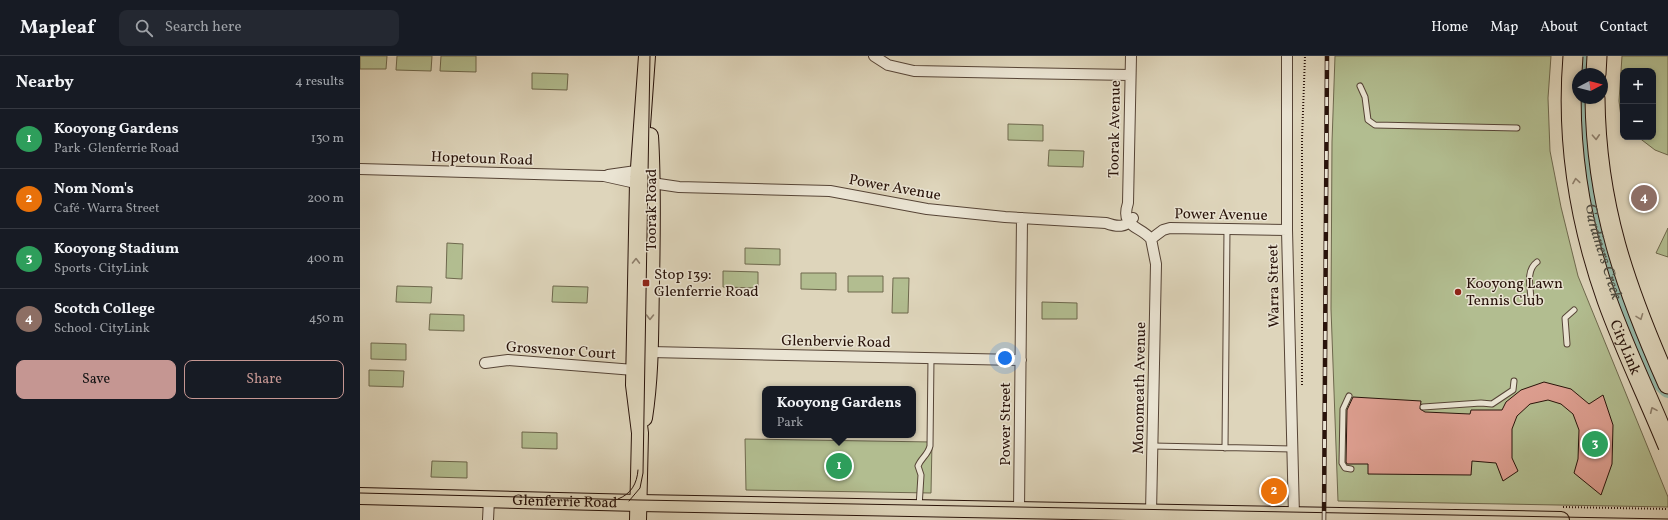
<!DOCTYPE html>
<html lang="en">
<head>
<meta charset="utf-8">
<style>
  body { margin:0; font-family:Vollkorn,serif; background:#242831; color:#f1f3f6 }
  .controls { position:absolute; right:12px; top:12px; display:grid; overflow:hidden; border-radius:8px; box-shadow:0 2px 6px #0003 }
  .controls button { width:36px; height:36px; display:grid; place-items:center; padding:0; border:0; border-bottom:1px solid #363941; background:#171b24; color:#f1f3f6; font:20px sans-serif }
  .compass { position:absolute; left:1212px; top:12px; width:36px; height:36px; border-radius:50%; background:#171b24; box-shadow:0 2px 6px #0003; rotate:83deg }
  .you { position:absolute; left:645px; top:302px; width:14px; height:14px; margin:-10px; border:3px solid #fff; border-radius:50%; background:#1a73e8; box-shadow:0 0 0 6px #1a73e833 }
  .badge { display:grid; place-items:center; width:26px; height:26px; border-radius:50%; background:#c59692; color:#fff; font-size:13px; font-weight:700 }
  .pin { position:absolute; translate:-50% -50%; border:2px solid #fff; box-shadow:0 1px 4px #0006 }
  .popup { position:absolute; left:402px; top:330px; width:154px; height:52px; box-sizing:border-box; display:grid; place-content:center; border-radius:8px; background:#171b24; filter:drop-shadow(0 1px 3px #0005); font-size:13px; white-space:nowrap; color:#9ea1a6 }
  .popup b { font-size:15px; color:#f1f3f6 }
  .popup::after { content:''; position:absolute; left:50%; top:100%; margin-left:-8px; border:8px solid transparent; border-top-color:#171b24 }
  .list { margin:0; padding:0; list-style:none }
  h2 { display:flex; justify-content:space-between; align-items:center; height:52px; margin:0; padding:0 16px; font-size:17px }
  h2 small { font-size:13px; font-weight:400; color:#9ea1a6 }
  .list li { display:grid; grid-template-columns:26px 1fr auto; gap:12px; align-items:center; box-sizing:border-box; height:60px; padding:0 16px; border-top:1px solid #363941 }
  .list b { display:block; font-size:15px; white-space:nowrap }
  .list p { margin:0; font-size:13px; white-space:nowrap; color:#9ea1a6 }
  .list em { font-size:13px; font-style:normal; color:#9ea1a6 }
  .actions { display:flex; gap:8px; padding:12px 16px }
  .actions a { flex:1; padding:9px 0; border:1px solid #c59692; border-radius:8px; text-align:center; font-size:14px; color:#c59692 }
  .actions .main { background:#c59692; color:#111 }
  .icon { flex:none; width:22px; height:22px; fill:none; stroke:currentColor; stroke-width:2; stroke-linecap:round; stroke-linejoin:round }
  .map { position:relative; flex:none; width:1308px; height:464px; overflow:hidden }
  header { display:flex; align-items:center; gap:24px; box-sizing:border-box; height:56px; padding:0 20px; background:#171b24; border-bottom:1px solid #363941 }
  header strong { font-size:19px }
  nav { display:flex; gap:22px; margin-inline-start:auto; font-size:14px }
  .search { width:280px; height:36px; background:#242831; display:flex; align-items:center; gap:10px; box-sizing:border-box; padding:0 14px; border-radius:8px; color:#9ea1a6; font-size:15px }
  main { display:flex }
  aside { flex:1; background:#171b24 }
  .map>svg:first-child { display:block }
  .green { fill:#b2bd90; stroke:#6e684d }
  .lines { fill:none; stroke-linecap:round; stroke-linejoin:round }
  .river { stroke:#95b9aa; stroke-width:18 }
  .building { fill:#de9f91; stroke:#29130a }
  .service-casing { stroke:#564436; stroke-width:7 }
  .minor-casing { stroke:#564436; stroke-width:12 }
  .primary-casing { stroke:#29130a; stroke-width:18 }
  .motorway-casing { stroke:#29130a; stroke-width:21 }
  .path { stroke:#29130a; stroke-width:2; stroke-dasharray:1 2; stroke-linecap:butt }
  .service { stroke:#eae4d3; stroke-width:5 }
  .minor { stroke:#eae4d3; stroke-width:10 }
  .primary { stroke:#ded5bb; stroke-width:16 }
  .motorway { stroke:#ded5bb; stroke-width:19 }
  .tram { stroke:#29130a; stroke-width:1 }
  .rail-casing { stroke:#29130a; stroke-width:4.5 }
  .rail { stroke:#eae4d3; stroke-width:3; stroke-dasharray:9; stroke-linecap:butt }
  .motorway-bridge-casing { stroke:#29130a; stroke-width:21; stroke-linecap:butt }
  .motorway-bridge { stroke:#ded5bb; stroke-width:19 }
  .oneway { stroke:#8d7e6b }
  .poi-dot { fill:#8f2418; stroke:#eae4d3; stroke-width:1.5 }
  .labels { text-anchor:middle; stroke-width:3; stroke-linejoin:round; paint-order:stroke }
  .street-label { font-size:15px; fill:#29130a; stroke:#eae4d3 }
  .poi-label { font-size:15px; fill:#29130a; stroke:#eae4d3; text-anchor:start }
  .water-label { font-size:16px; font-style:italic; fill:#4f4d42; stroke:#eae4d3 }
</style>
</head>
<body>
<header>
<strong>Mapleaf</strong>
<div class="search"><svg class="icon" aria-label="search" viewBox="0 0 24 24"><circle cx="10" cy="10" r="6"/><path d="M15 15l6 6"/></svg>Search here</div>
<nav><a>Home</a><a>Map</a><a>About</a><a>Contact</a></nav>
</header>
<main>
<aside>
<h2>Nearby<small>4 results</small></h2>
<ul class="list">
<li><span class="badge" style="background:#2e9e5b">1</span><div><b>Kooyong Gardens</b><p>Park · Glenferrie Road</p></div><em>130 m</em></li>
<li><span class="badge" style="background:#e8710a">2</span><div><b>Nom Nom's</b><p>Café · Warra Street</p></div><em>200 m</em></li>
<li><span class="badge" style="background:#2e9e5b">3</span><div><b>Kooyong Stadium</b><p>Sports · CityLink</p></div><em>400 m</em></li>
<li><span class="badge" style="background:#8d6e63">4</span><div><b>Scotch College</b><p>School · CityLink</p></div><em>450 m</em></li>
</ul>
<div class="actions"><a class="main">Save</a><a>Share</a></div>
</aside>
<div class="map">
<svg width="1308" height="464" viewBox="0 0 1308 464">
  <rect width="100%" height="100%" fill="#ded5bb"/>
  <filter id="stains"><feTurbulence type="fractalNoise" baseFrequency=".005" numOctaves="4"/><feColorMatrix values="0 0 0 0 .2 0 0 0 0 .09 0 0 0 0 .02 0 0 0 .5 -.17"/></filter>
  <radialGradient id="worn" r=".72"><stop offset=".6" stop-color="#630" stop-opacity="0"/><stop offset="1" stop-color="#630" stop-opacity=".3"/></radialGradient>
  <path class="green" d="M0,0H27L26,13H0Z
    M37,0H72L71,15L36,14Z
    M81,0H116V16L80,15Z
    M975,0H1191L1188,42L1190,95L1201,151L1218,220L1308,441V451L978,445L971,253L972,86Z
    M1262,0H1308V99L1295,94L1278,81H1293V15H1263V70L1262,69L1259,45Z
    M172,17L208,18L207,34L172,33Z
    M648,68L683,69V85L648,84Z
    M689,94L724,95L723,111L688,110Z
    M1308,172V201L1296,197Z
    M87,187L103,188L102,223L86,222Z
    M385,192L420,193V209L385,208Z
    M363,215L398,216V232L363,231Z
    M441,217H476V234L441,233Z
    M488,220H523V236H488Z
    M533,222H549L548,257H532Z
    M37,230L72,231L71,247L36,246Z
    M193,230L228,231L227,247L192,246Z
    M682,246L717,247V263H682Z
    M70,258L104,259V275L69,274Z
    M11,287L46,288V304L11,303Z
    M9,314L44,315L43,331L9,330Z
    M162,376L197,377V393L162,392Z
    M385,383L572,386L571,437L386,434Z
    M72,405L107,406V422L71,421Z"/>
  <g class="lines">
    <g class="river">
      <path d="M1225,18L1227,0"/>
      <path id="s1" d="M1222,42L1221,55L1234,165L1278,305L1308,333"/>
    </g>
  </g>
  <path class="building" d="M1184,326L1211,333L1229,348L1243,339L1253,369L1252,408L1241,439L1214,417L1218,403L1219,374L1213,358L1201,348L1188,344L1170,348L1157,360L1152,373V402L1158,415L1143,425L1136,407L1112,405L1111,419L1008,418V408H987L986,406L987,354L993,341L1061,345L1060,353L1065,356L1110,358L1111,354H1142L1146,346L1161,334Z"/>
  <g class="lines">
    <g class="service-casing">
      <path id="service" d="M1000,30L1005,41L1008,64L1015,69L1157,72
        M1171,242C1170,230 1166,214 1177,206
        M1207,288L1205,262L1214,254
        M989,340L983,353L982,407L985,412L991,413
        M1063,351L1121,347L1132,348L1153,334L1154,325
        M793,390L932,393
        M865,392L867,173
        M559,451L561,419L558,410C561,402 568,399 570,390L571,302"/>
    </g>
    <g class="minor-casing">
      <path id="minor" d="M514,0L528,9L554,15L770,19
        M771,0L768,147C760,172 779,169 791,183L796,208L791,457
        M927,0V174L934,460
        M0,113L244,120L271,126H283
        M248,119L283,114
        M292,127L319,131L470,135L567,153L645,161L746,167C757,171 766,172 773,162
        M791,183L803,174L810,172L927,174
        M290,296L661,304
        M125,307L148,304L274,314
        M659,454L662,162
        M128,464L129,443"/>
    </g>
    <g class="primary-casing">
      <g id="primary">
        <path d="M284,362C291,317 290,272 291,226C292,177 293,129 290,80"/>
        <path id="s2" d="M0,440L279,447L1201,464"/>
        <path d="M278,464L280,377L274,329L278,126L287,0"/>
      </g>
    </g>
    <g class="motorway-casing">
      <path id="motorway" d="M1236,18L1237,0
        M1235,42C1236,149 1265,231 1308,328"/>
    </g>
    <path class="path" d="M942,329V83L945,0
      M1203,451L1308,453"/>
    <use href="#service" class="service"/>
    <use href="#minor" class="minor"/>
    <use href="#primary" class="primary"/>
    <use href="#motorway" class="motorway"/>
    <path class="tram" d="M0,437L279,444L1308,463
      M258,443C271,438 277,428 278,414
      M269,445L280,432L283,417L290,0"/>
    <g class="rail-casing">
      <path id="rail" d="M964,464L967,0"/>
    </g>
    <use href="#rail" class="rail"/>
    <g class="motorway-bridge-casing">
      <g id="motorway-bridge">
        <path id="s3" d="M1213,0C1206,84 1219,165 1247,244C1265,294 1288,341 1308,390"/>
      </g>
    </g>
    <use href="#motorway-bridge" class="motorway-bridge"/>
  </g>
  <defs><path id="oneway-chevron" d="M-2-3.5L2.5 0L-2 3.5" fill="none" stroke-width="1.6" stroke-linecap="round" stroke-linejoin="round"/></defs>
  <g class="oneway">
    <use href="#oneway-chevron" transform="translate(1236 81) rotate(87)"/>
    <use href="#oneway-chevron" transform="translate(1216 125) rotate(-99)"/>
    <use href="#oneway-chevron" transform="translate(276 205) rotate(-89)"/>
    <use href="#oneway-chevron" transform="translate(290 261) rotate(91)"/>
    <use href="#oneway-chevron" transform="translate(1280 261) rotate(69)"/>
    <use href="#oneway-chevron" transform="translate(1293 354) rotate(-114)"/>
  </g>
  <g class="poi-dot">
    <rect x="282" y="223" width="8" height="8" rx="2"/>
    <circle cx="1098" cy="236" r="4"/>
  </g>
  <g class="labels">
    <g class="street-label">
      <text transform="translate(754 73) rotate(-89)" y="5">Toorak Avenue</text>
      <text transform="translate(122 102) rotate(2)" y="5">Hopetoun Road</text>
      <text transform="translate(535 131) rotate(10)" y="5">Power Avenue</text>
      <text transform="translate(291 154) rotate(-90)" y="5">Toorak Road</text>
      <text transform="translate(861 158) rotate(1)" y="5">Power Avenue</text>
      <text transform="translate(913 230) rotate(-91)" y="5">Warra Street</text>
      <text transform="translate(476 285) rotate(1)" y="5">Glenbervie Road</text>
      <text dy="5" stroke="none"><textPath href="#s3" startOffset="299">CityLink</textPath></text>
      <text transform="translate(201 294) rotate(4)" y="5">Grosvenor Court</text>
      <text transform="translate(779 332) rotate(-89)" y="5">Monomeath Avenue</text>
      <text transform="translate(645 368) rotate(-90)" y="5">Power Street</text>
      <text dy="5" stroke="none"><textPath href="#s2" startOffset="205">Glenferrie Road</textPath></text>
    </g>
    <g class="poi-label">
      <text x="294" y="223">Stop 139:<tspan x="294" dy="17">Glenferrie Road</tspan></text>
      <text x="1106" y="232">Kooyong Lawn<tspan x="1106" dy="17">Tennis Club</tspan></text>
    </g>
    <g class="water-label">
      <text dy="6" stroke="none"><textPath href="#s1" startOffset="156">Gardiners Creek</textPath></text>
    </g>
  </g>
  <rect width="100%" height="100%" filter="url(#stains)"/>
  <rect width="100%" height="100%" fill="url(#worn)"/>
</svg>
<div class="controls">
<button>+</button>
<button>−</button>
</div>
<svg class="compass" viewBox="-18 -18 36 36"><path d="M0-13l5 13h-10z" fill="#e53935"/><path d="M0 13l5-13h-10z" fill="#9ea1a6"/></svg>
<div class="you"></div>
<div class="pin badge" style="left:479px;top:410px;background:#2e9e5b">1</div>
<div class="popup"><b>Kooyong Gardens</b>Park</div>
<div class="pin badge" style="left:914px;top:435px;background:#e8710a">2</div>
<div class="pin badge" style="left:1235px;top:388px;background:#2e9e5b">3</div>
<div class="pin badge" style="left:1284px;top:142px;background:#8d6e63">4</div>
</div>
</main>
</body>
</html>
